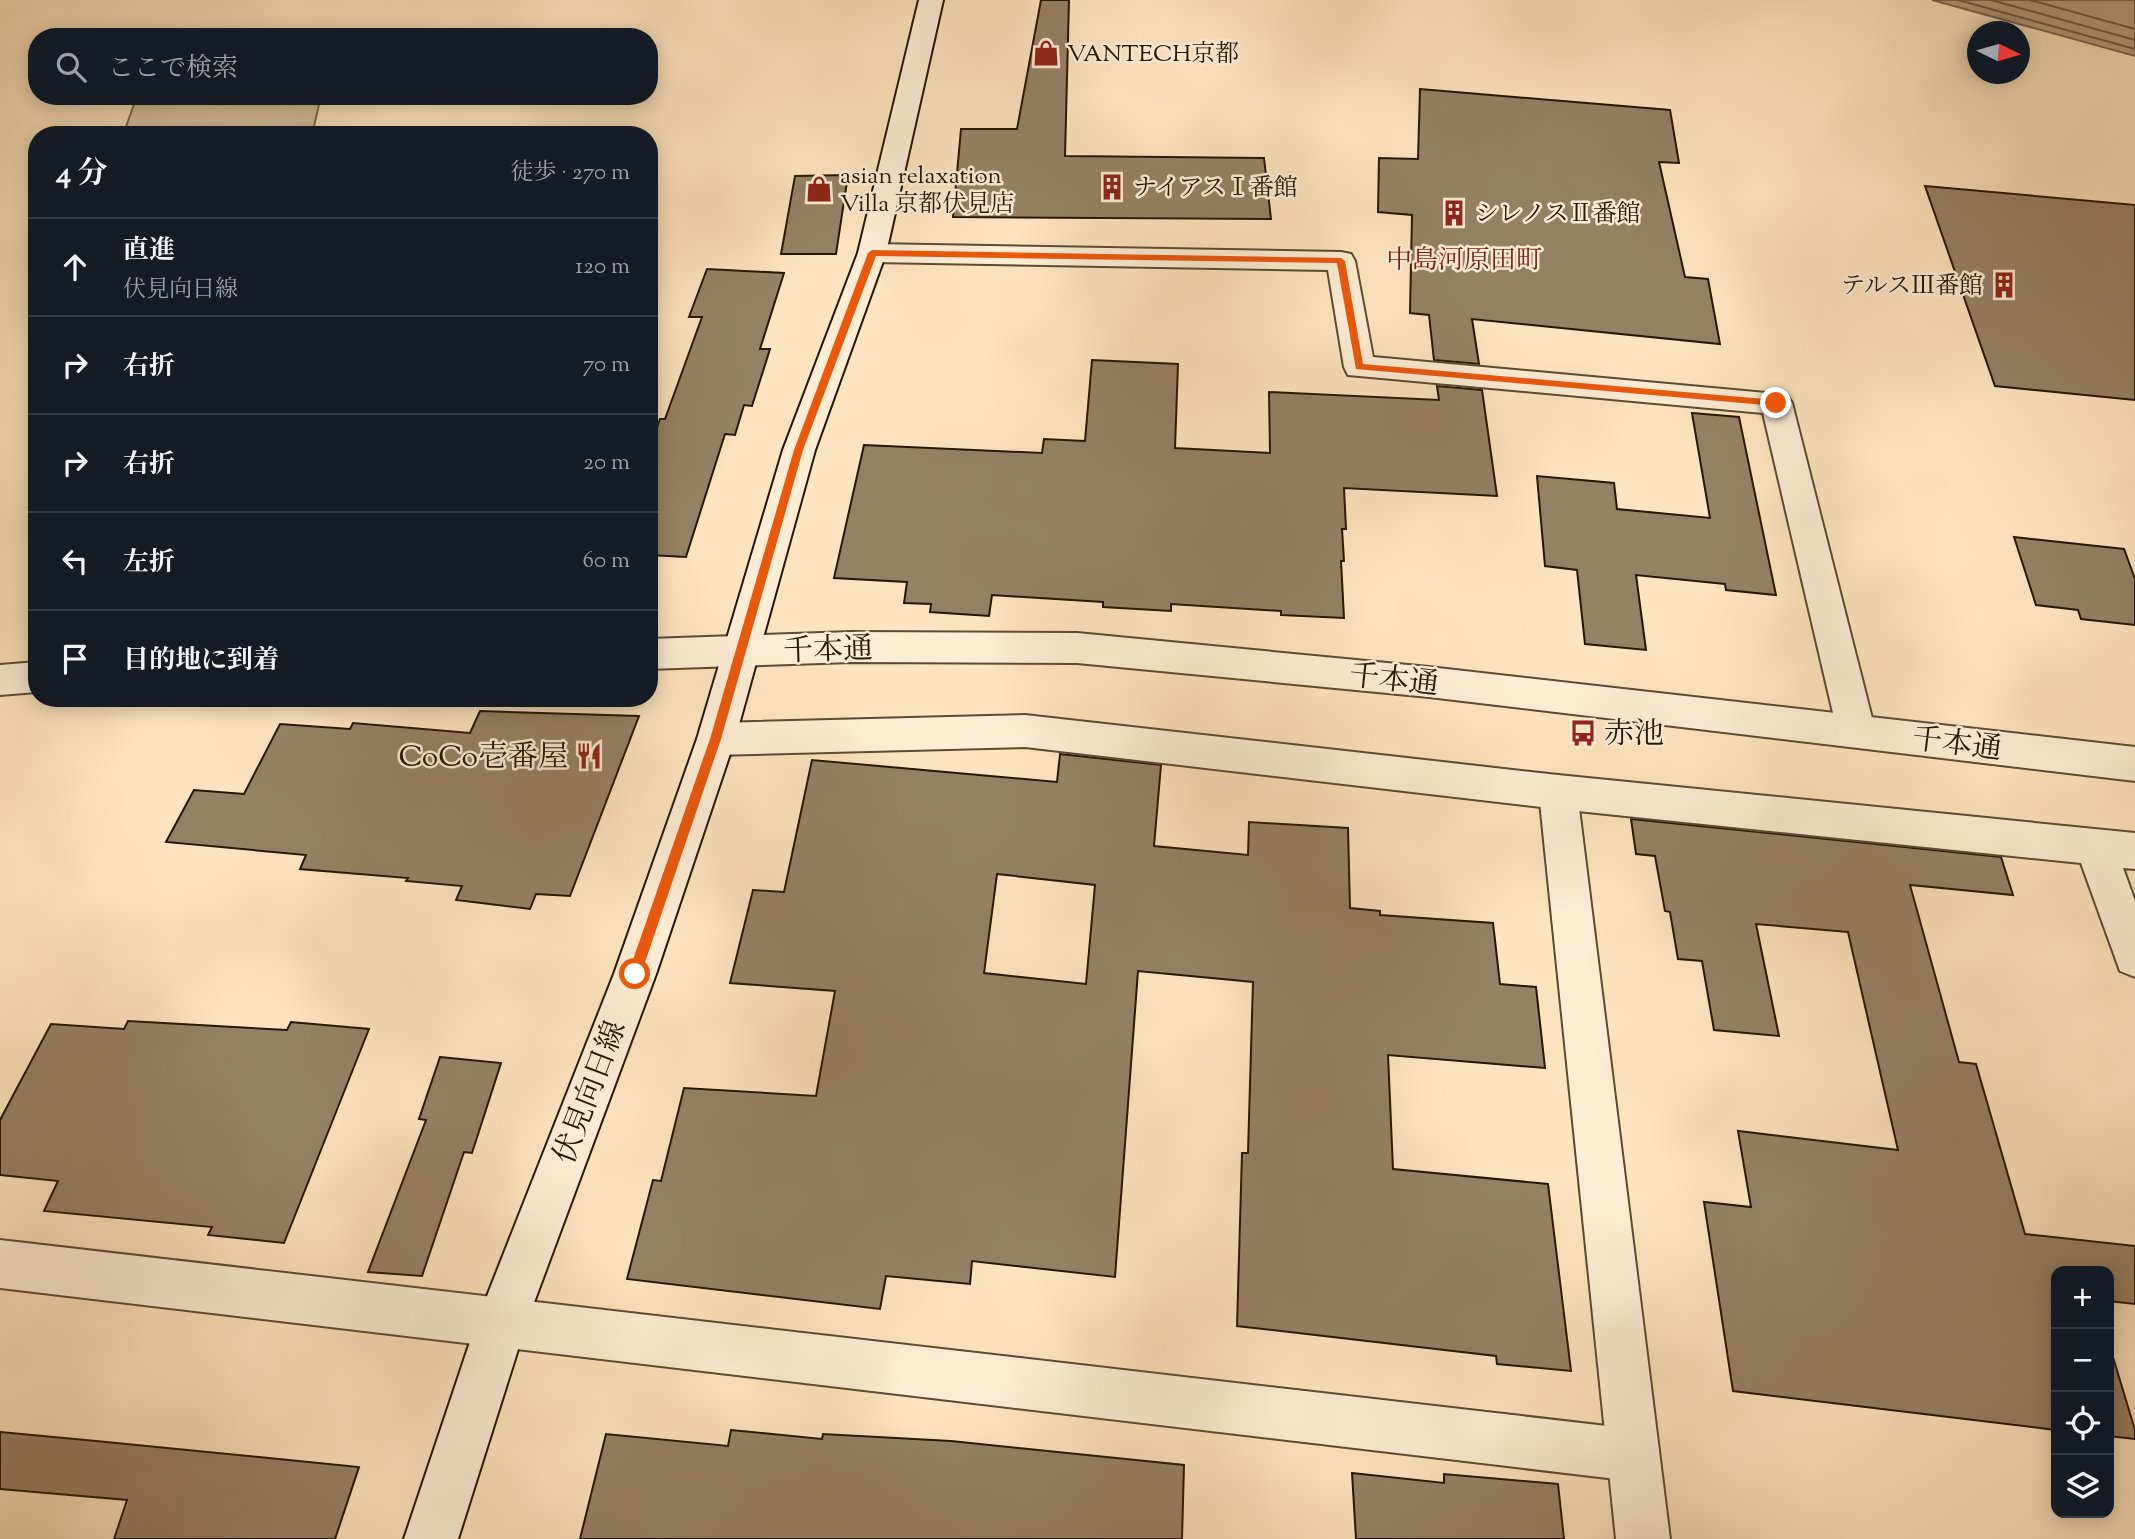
<!DOCTYPE html>
<html lang="ja">
<head>
<meta charset="utf-8">
<style>
  body { margin:0; font-family:"Sorts Mill Goudy","Noto Serif JP",serif; background:#20242c; color:#f1f3f6 }
  .controls { position:absolute; right:21px; bottom:21px; display:grid; overflow:hidden; border-radius:14px; box-shadow:0 4px 18px #0003 }
  .controls button { width:63px; height:63px; display:grid; place-items:center; padding:0; border:0; border-bottom:2px solid #363941; background:#171b24; color:#f1f3f6; font:35px sans-serif }
  .compass { position:absolute; left:1967px; top:21px; width:63px; height:63px; border-radius:50%; background:#171b24; box-shadow:0 4px 18px #0003; rotate:95deg }
  .stop { position:absolute; width:21px; height:21px; margin:-16px; border:5px solid #ea580c; border-radius:50%; background:#fff }
  .stop.end { background:#ea580c; border-color:#fff; box-shadow:0 2px 7px #0008 }
  .list { margin:0; padding:0; list-style:none }
  h2 { display:flex; justify-content:space-between; align-items:center; height:91px; margin:0; padding:0 28px; font-size:30px }
  h2 small { font-size:23px; font-weight:400; color:#9ea1a6 }
  .list li { display:grid; grid-template-columns:46px 1fr auto; gap:21px; align-items:center; box-sizing:border-box; height:98px; padding:0 28px; border-top:2px solid #363941 }
  .list b { display:block; font-size:26px; white-space:nowrap }
  .list p { margin:0; font-size:23px; white-space:nowrap; color:#9ea1a6 }
  .list em { font-size:23px; font-style:normal; color:#9ea1a6 }
  .icon { flex:none; width:38px; height:38px; fill:none; stroke:currentColor; stroke-width:2; stroke-linecap:round; stroke-linejoin:round }
  .map { position:relative; flex:none; width:2135px; height:1539px; overflow:hidden }
  .search { position:absolute; background:#171b24; box-shadow:0 4px 18px #0003; left:28px; top:28px; width:630px; height:77px; display:flex; align-items:center; gap:18px; box-sizing:border-box; padding:0 24px; border-radius:28px; color:#9ea1a6; font-size:26px }
  .panel { position:absolute; background:#171b24; box-shadow:0 4px 18px #0003; left:28px; top:126px; width:630px; height:581px; border-radius:28px }
  .map>svg:first-child { display:block }
  .green { fill:#d8c19e; stroke:#7f6c50; stroke-width:2 }
  .water { fill:#b39e7e; stroke:#7b684c; stroke-width:2 }
  .lines { fill:none; stroke-linecap:round; stroke-linejoin:round }
  .shore { stroke:#6c5a40; stroke-width:2 }
  .building { fill:#958164; stroke:#261602; stroke-width:2; fill-rule:evenodd }
  .minor-casing { stroke:#5c4a31; stroke-width:4 }
  .tertiary-casing { stroke:#5c4a31; stroke-width:4 }
  .secondary-casing { stroke:#261602; stroke-width:4 }
  .minor { fill:#fdedd5; fill-rule:evenodd }
  .tertiary { fill:#fdedd5; fill-rule:evenodd }
  .secondary { fill:#fdedd5; fill-rule:evenodd }
  .route { fill:#ea580c }
  .labels { text-anchor:middle; stroke-width:5; stroke-linejoin:round; paint-order:stroke }
  .far-poi-label { font-size:24px; fill:#261602; stroke:#fdedd5; text-anchor:start }
  .far-neighbourhood-label { font-size:26px; fill:#7a1f14; stroke:#fdedd5 }
  .street-label { font-size:30px; fill:#261602; stroke:#fdedd5 }
  .poi-label { font-size:30px; fill:#261602; stroke:#fdedd5; text-anchor:start }
</style>
</head>
<body>
<div class="map">
<svg width="2135" height="1539" viewBox="0 0 2135 1539">
  <rect width="100%" height="100%" fill="#fce4be"/>
  <filter id="stains"><feTurbulence type="fractalNoise" baseFrequency=".00286" numOctaves="4"/><feColorMatrix values="0 0 0 0 .2 0 0 0 0 .09 0 0 0 0 .02 0 0 0 .5 -.17"/></filter>
  <radialGradient id="worn" r=".72"><stop offset=".6" stop-color="#630" stop-opacity="0"/><stop offset="1" stop-color="#630" stop-opacity=".3"/></radialGradient>
  <path class="green" d="M137,96H321L312,135H123Z"/>
  <path class="water" d="M1932,0H2135V56Z"/>
  <g class="lines">
    <path class="shore" d="M1958,0L2135,49
      M1991,0L2135,40
      M2030,0L2135,29"/>
  </g>
  <path class="building" d="M1041,0H1069L1065,156L1264,158L1271,219L953,217L961,129H1017Z
    M1420,89L1670,110L1679,163L1659,162L1685,277L1708,279L1720,344L1472,319L1479,364L1434,360L1429,315L1410,313L1412,215L1378,212L1379,158L1418,159Z
    M848,175L836,254H781L795,176Z
    M1925,186L2135,205V400L1995,386Z
    M707,269L784,273L760,349H770L752,406L744,405L735,435L725,434L686,557L649,555V450L660,419H665L702,317H689Z
    M1092,360L1178,364L1175,448L1270,453L1269,392L1439,400L1437,386L1482,390L1497,496L1344,488L1346,529H1342L1344,561H1341L1344,618L1281,615V611L1171,604V611L1103,607V602L992,595L989,616L930,612L931,604L904,603L907,582L834,578L864,445L1042,453L1044,439L1085,441Z
    M1692,413L1739,417L1776,595L1726,590L1725,584L1636,575L1646,650L1585,644L1577,570L1545,566L1537,476L1614,483L1617,509L1710,518Z
    M2014,537L2124,549L2135,579V625L2081,619L2078,610L2036,605Z
    M480,711L639,716L570,896L536,894L530,909L456,900L462,886L406,881L408,878L300,869L306,855L166,842L194,790L244,794L280,724L350,729L353,723L470,733Z
    M1060,754L1161,765L1154,846L1248,855L1249,822L1348,828L1350,908L1380,911V915L1493,923L1500,984L1536,987L1545,1068L1388,1055L1393,1169L1548,1184L1571,1371L1497,1364L1496,1356L1237,1326L1242,1153H1248L1253,982L1138,971L1115,1277L972,1261L970,1284L886,1276L880,1309L627,1279L653,1180L661,1181L684,1088L816,1096L835,991L730,983L753,890L784,892L812,760L1057,782ZM997,874L1095,885L1086,984L984,973Z
    M1631,819L2001,857L2013,895L1910,885L1959,1062L1976,1064L2025,1234L2135,1246V1304L2109,1301V1271H2056V1430L1733,1391L1704,1202L1751,1207L1738,1131L1898,1150L1848,932L1756,924L1779,1036L1714,1030L1702,961L1678,959L1670,912L1665,911L1655,856L1636,854Z
    M128,1021L287,1030L291,1022L369,1029L284,1243L208,1235L212,1227L44,1211L58,1181L0,1175V1120L51,1024L124,1029Z
    M440,1057L501,1063L472,1153L464,1152L422,1276L368,1272L426,1120L419,1119Z
    M2109,1344L2135,1430V1439L2109,1436Z
    M731,1430L822,1439L823,1434L951,1441L1184,1465L1182,1539H580L606,1434L728,1446Z
    M0,1432L96,1441L359,1467L335,1539H114L127,1500L0,1489Z
    M1352,1473L1444,1483V1474L1558,1484L1564,1539H1356Z"/>
  <g class="lines">
    <g class="minor-casing">
      <path id="minor" d="M872,244L1341,252L1351,254L1355,261L1373,357L1787,395L1792,403L1875,730L1869,741L1856,746L1843,741L1837,730L1763,413L1348,375L1344,367L1328,270L872,262L862,260L858,253L862,246Z
        M1025,715L1558,775L2135,833V869L2123,868L2135,901V977L2120,971L2081,863L1558,809L1025,747L716,755L703,750L697,739L703,728L716,723Z
        M0,1240L1633,1429L1651,1437L1659,1455L1651,1473L1633,1481L0,1288Z"/>
    </g>
    <g class="tertiary-casing">
      <path id="tertiary" d="M852,632L1077,633L1429,667L2135,747V781L1429,697L1077,663L852,662L649,669V639Z
        M37,662V692L0,695V665Z
        M1558,775L1572,780L1577,792L1670,1539H1616L1539,792L1544,780Z"/>
    </g>
    <g class="secondary-casing">
      <path id="secondary" d="M919,0H943L886,253L815,450L735,739L656,974L526,1324L458,1539H404L476,1324L614,974L697,739L783,450L858,253Z"/>
    </g>
    <use href="#minor" class="minor"/>
    <use href="#tertiary" class="tertiary"/>
    <use href="#secondary" class="secondary"/>
  </g>
  <path class="route" d="M872,250L1341,258L1345,261L1363,364L1776,400L1781,403L1776,406L1356,369L1337,263L876,256L803,450L721,739L641,974L635,980L628,974L710,739L794,450L868,253Z"/>
  <defs>
    <g id="shop-bare" transform="scale(2.1)"><path d="M-5-2.5h2.3a2.7 3.5 0 0 1 5.4 0H5L5.5 6h-11ZM-1.5-2.5h3a1.5 2.3 0 0 0-3 0Z" fill="#8f2418" stroke="#fdedd5" stroke-width="2.5" paint-order="stroke"/></g>
    <g id="building-bare" transform="scale(2.1)"><path d="M-4-6H4V6H1V3H-1V6H-4ZM-2.5-4.3h1.7v1.8h-1.7ZM.8-4.3h1.7v1.8H.8ZM-2.5-1h1.7V.8h-1.7ZM.8-1h1.7V.8H.8Z" fill="#8f2418" stroke="#fdedd5" stroke-width="2.5" paint-order="stroke"/></g>
    <g id="bus-bare" transform="scale(2.1)"><path d="M-5-6H5V4H4V6H2V4H-2V6H-4V4H-5ZM-3.5-4V0h7V-4ZM-3.5 1.2v1.5H-2V1.2ZM2 1.2v1.5H3.5V1.2Z" fill="#8f2418" stroke="#fdedd5" stroke-width="2.5" paint-order="stroke"/></g>
    <g id="restaurant-bare" transform="scale(2.1)"><path d="M-5-6h1v4h1v-4h1v4h1v-4h1v5L-1.5 .5V6h-2V.5L-5-1ZM5-6V6H3V1.5H1.5Q1.5-4 5-6Z" fill="#8f2418" stroke="#fdedd5" stroke-width="2.5" paint-order="stroke"/></g>
  </defs>
  <g fill-rule="evenodd">
    <use href="#shop-bare" x="1046" y="53"/>
    <use href="#building-bare" x="1112" y="187"/>
    <use href="#shop-bare" x="819" y="189"/>
    <use href="#building-bare" x="1454" y="213"/>
    <use href="#building-bare" x="2004" y="285"/>
    <use href="#bus-bare" x="1583" y="733"/>
    <use href="#restaurant-bare" x="589" y="756"/>
  </g>
  <g class="labels">
    <g class="far-poi-label">
      <text x="1067" y="61">VANTECH京都</text>
      <text x="840" y="183">asian relaxation<tspan x="840" dy="28">Villa 京都伏見店</tspan></text>
      <text x="1133" y="195">ナイアスⅠ番館</text>
      <text x="1475" y="221">シレノスⅡ番館</text>
      <text x="1983" y="293" text-anchor="end">テルスⅢ番館</text>
    </g>
    <g class="far-neighbourhood-label">
      <text x="1464" y="268">中島河原田町</text>
    </g>
    <g class="street-label">
      <text transform="translate(828 649) rotate(-2)" y="10">千本通</text>
      <text transform="translate(1394 679) rotate(6)" y="10">千本通</text>
      <text transform="translate(1957 743) rotate(7)" y="10">千本通</text>
      <text transform="translate(589 1092) rotate(-69)" y="10">伏見向日線</text>
    </g>
    <g class="poi-label">
      <text x="1604" y="743">赤池</text>
      <text x="568" y="766" text-anchor="end">CoCo壱番屋</text>
    </g>
  </g>
  <rect width="100%" height="100%" filter="url(#stains)"/>
  <rect width="100%" height="100%" fill="url(#worn)"/>
</svg>
<div class="controls">
<button>+</button>
<button>−</button>
<button><svg class="icon" aria-label="locate" viewBox="0 0 24 24"><circle cx="12" cy="12" r="6"/><path d="M12 2v4M12 18v4M2 12h4M18 12h4"/></svg></button>
<button><svg class="icon" aria-label="layers" viewBox="0 0 24 24"><path d="M12 4l9 5-9 5-9-5zM3 14l9 5 9-5"/></svg></button>
</div>
<svg class="compass" viewBox="-18 -18 36 36"><path d="M0-13l5 13h-10z" fill="#e53935"/><path d="M0 13l5-13h-10z" fill="#9ea1a6"/></svg>
<div class="stop" style="left:635px;top:974px"></div>
<div class="stop end" style="left:1776px;top:403px"></div>
<div class="search"><svg class="icon" aria-label="search" viewBox="0 0 24 24"><circle cx="10" cy="10" r="6"/><path d="M15 15l6 6"/></svg>ここで検索</div>
<section class="panel">
<h2>4 分<small>徒歩 · 270 m</small></h2>
<ul class="list">
<li><svg class="icon" aria-label="ahead" viewBox="0 0 24 24"><path d="M12 20V5M6 11l6-6 6 6"/></svg><div><b>直進</b><p>伏見向日線</p></div><em>120 m</em></li>
<li><svg class="icon" aria-label="right" viewBox="0 0 24 24"><path d="M7 20v-9h11M14 6l5 5-5 5"/></svg><div><b>右折</b></div><em>70 m</em></li>
<li><svg class="icon" aria-label="right" viewBox="0 0 24 24"><path d="M7 20v-9h11M14 6l5 5-5 5"/></svg><div><b>右折</b></div><em>20 m</em></li>
<li><svg class="icon" aria-label="left" viewBox="0 0 24 24"><path d="M17 20v-9H6M10 6l-5 5 5 5"/></svg><div><b>左折</b></div><em>60 m</em></li>
<li><svg class="icon" aria-label="arrive" viewBox="0 0 24 24"><path d="M6 21V4h12l-3 4 3 4H6"/></svg><div><b>目的地に到着</b></div></li>
</ul>
</section>
</div>
</body>
</html>
